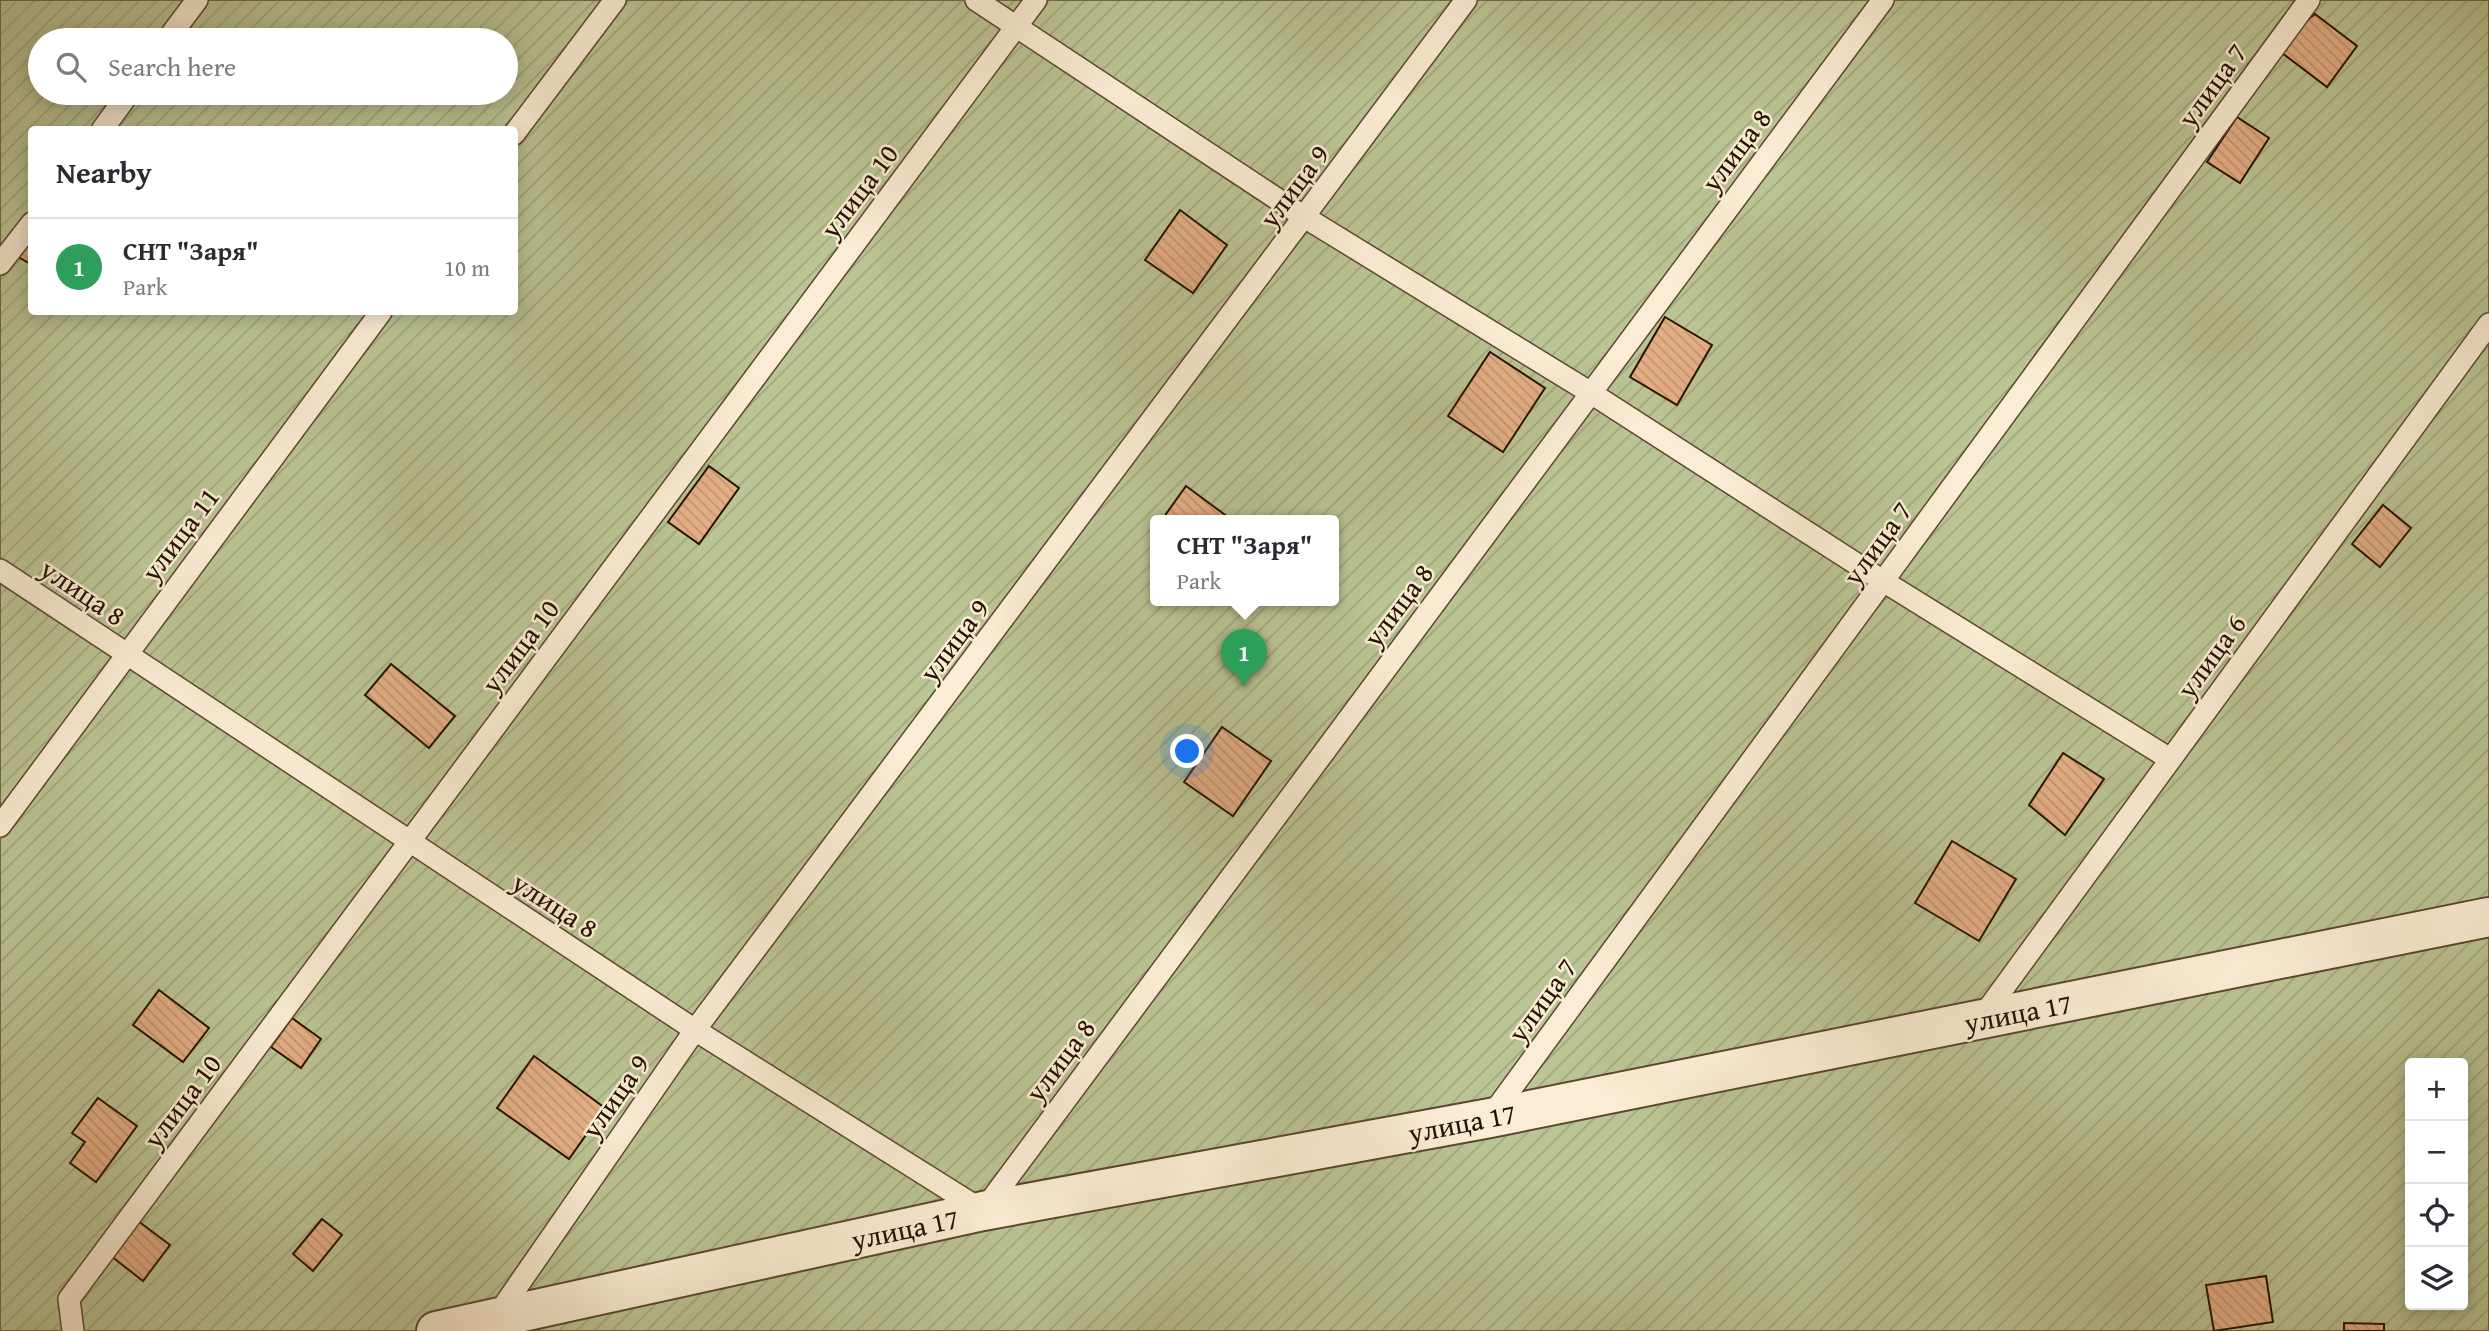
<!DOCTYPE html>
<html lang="en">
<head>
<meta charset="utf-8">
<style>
  body { margin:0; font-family:"Gentium Book Plus",serif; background:#f7f7f7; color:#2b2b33 }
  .controls { position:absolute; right:21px; bottom:21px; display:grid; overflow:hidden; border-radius:7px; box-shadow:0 4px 18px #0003 }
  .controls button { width:63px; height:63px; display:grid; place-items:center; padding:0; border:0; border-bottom:2px solid #e1e1e2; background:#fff; color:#2b2b33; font:35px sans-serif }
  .you { position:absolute; left:1188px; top:752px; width:24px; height:24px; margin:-18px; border:5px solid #fff; border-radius:50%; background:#1a73e8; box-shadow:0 0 0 10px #1a73e833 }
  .badge { display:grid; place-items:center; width:46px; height:46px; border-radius:50%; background:#1a73e8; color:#fff; font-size:23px; font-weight:700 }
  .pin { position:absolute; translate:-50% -58px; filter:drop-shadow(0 2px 4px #0008) }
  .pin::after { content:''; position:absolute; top:37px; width:24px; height:21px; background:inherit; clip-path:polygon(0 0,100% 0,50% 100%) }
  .popup { position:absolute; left:1150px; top:515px; width:189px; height:91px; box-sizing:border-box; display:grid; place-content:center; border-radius:7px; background:#fff; filter:drop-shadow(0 2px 5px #0005); font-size:23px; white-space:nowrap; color:#7c7c81 }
  .popup b { font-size:26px; color:#2b2b33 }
  .popup::after { content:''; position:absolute; left:50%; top:100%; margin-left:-14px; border:14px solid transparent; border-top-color:#fff }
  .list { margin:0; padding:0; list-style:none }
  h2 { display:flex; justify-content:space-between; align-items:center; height:91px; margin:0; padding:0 28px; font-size:30px }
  h2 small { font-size:23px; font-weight:400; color:#7c7c81 }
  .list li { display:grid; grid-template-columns:46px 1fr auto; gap:21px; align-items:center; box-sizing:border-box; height:98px; padding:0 28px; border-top:2px solid #e1e1e2 }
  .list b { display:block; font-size:26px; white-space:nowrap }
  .list p { margin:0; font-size:23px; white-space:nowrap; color:#7c7c81 }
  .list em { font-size:23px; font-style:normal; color:#7c7c81 }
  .icon { flex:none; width:38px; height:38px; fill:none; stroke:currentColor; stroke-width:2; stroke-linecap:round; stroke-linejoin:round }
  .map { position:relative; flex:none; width:2489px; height:1331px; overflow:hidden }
  .search { position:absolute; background:#fff; box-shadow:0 4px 18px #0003; left:28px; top:28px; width:490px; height:77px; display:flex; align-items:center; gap:18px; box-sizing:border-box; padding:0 24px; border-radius:38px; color:#7c7c81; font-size:26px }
  .panel { position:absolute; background:#fff; box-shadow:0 4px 18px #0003; left:28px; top:126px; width:490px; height:189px; border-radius:7px }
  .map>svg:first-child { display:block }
  .garden { fill:url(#garden-furrows); stroke:#706b4a; stroke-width:2; fill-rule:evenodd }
  .building { fill:url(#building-back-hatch); stroke:#261200; stroke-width:2 }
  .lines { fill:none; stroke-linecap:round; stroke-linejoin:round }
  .lane-casing { stroke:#5b4630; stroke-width:24 }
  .street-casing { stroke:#5b4630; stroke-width:42 }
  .lane { stroke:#fbedd5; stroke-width:21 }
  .street { stroke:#fbedd5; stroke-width:38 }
  .labels { text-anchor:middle; stroke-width:5; stroke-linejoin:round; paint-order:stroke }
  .street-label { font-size:28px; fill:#261200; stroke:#fbedd5 }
</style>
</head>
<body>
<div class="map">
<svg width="2489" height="1331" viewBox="0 0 2489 1331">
  <defs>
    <pattern id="garden-furrows" width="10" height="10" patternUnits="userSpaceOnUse" patternTransform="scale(1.75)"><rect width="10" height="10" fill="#bbc494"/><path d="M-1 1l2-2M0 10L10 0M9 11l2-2" fill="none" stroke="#a1a77e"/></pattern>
    <pattern id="building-back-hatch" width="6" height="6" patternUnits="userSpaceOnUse" patternTransform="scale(1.75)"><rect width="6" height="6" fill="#e4ae84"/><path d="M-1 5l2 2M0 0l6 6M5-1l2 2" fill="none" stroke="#c39570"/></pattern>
  </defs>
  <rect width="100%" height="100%" fill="#f9e3bf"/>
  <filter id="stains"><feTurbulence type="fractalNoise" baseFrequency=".00286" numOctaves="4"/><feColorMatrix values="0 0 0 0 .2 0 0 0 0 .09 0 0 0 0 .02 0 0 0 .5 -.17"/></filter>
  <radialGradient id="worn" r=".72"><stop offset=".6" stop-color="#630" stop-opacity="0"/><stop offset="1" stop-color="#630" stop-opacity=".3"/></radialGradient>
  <path class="garden" d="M0,0H2489V1331H0ZM40,40H506V93H40ZM32,130H514V312H32ZM1155,521H1333V601H1155ZM2410,1063H2463V1305H2410Z"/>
  <path class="building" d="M2315,14L2357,46L2327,87L2274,47Z
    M2237,117L2269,138L2240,183L2207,162Z
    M1180,210L1227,245L1193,293L1145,260Z
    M32,230V265L15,255Z
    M1665,317L1712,345L1677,405L1630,377Z
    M1490,352L1545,388L1503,452L1448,416Z
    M709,466L739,488L699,544L668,522Z
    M1186,486L1232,520L1231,521H1161Z
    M2383,505L2411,528L2380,567L2352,544Z
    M391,664L455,716L429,748L365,695Z
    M1222,727L1271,761L1233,816L1184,782Z
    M2063,753L2104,779L2065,835L2029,805Z
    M1952,841L2016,879L1979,941L1915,903Z
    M159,990L209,1028L183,1062L133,1025Z
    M292,1018L321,1039L301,1068L271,1047Z
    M534,1056L605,1108L569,1159L497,1108Z
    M98,1098L137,1126L96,1182L70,1163L85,1142L72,1133Z
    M322,1219L342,1235L313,1271L293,1254Z
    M138,1221L170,1245L143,1281L111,1256Z
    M2266,1276L2273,1322L2214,1331L2206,1285Z
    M2344,1323L2384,1324V1331H2344Z"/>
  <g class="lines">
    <g class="lane-casing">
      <path id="lane" d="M976,0L1306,218L1591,393L1883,581L2170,759
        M167,40L197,0
        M102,130L129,93
        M514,134L615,0
        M0,264L32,223
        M0,570L695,1030L983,1211L1883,0
        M0,826L381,312
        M1980,1020L2489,324
        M1491,1116L2309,0
        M496,1317L695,1030L1466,0
        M73,1331L69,1299L1036,0"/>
    </g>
    <g class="street-casing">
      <path id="street" d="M436,1331L983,1211L1490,1118L2489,917"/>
    </g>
    <use href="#lane" class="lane"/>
    <use href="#street" class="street"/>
  </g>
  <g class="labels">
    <g class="street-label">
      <text transform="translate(2212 85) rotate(-54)" y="10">улица 7</text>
      <text transform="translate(1736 150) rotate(-53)" y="10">улица 8</text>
      <text transform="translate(1294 186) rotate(-53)" y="10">улица 9</text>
      <text transform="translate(859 191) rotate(-53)" y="10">улица 10</text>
      <text transform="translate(180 534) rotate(-53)" y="10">улица 11</text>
      <text transform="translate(1877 543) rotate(-54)" y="10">улица 7</text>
      <text transform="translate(83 592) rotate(34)" y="10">улица 8</text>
      <text transform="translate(1398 605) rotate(-53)" y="10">улица 8</text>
      <text transform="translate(954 640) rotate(-53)" y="10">улица 9</text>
      <text transform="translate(520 646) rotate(-53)" y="10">улица 10</text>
      <text transform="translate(2211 656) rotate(-54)" y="10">улица 6</text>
      <text transform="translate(555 905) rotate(33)" y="10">улица 8</text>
      <text transform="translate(1542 1000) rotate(-54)" y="10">улица 7</text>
      <text transform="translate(2018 1013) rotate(-11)" y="10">улица 17</text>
      <text transform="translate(1060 1060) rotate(-53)" y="10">улица 8</text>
      <text transform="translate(615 1096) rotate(-55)" y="10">улица 9</text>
      <text transform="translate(182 1101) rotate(-53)" y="10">улица 10</text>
      <text transform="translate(1462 1123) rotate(-11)" y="10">улица 17</text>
      <text transform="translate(905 1229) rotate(-12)" y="10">улица 17</text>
    </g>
  </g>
  <rect width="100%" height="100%" filter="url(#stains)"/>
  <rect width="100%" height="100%" fill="url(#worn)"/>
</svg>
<div class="controls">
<button>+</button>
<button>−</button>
<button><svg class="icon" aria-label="locate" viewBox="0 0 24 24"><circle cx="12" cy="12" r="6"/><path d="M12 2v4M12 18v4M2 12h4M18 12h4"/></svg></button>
<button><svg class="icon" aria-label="layers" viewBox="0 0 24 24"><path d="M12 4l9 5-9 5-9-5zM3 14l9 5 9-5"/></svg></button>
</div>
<div class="you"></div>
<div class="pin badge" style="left:1244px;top:687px;background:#2e9e5b">1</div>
<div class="popup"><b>СНТ &quot;Заря&quot;</b>Park</div>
<div class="search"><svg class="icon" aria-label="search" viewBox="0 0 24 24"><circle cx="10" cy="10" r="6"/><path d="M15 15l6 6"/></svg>Search here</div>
<section class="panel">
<h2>Nearby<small></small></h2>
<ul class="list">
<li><span class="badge" style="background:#2e9e5b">1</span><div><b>СНТ &quot;Заря&quot;</b><p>Park</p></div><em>10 m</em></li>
</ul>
</section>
</div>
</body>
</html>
